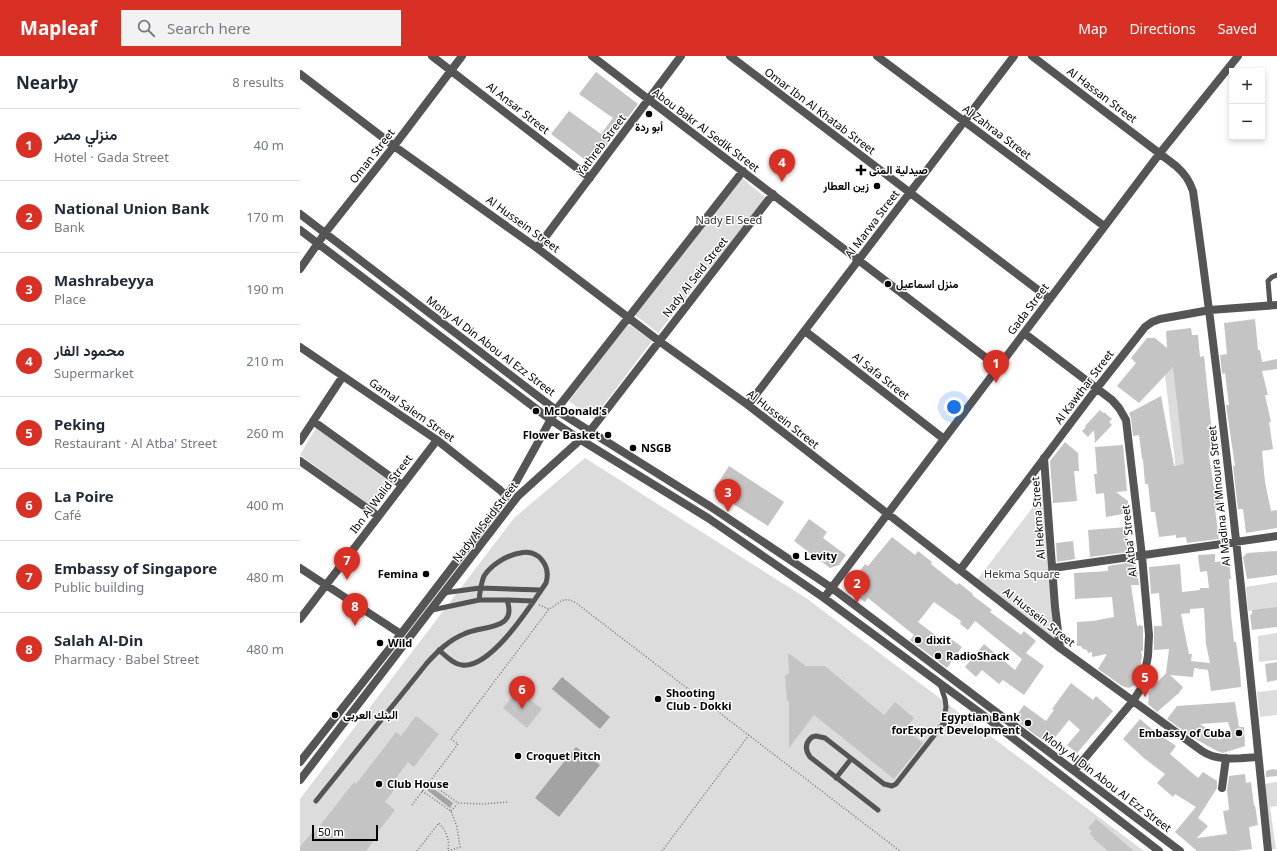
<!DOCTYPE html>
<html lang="en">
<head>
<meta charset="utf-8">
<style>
  body { margin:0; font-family:"Noto Sans",Vazirmatn,sans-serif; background:#f2f2f3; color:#1f2937 }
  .controls { position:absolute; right:12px; top:12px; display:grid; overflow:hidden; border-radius:0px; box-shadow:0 2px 6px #0003 }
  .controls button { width:36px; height:36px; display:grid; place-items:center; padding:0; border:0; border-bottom:1px solid #e0e1e3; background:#fff; color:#1f2937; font:20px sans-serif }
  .scale { position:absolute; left:12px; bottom:10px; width:66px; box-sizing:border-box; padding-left:4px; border:2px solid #000; border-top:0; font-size:11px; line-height:14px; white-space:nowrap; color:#000; -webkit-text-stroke:3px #fff; paint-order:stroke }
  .you { position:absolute; left:654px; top:351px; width:14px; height:14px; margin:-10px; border:3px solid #fff; border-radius:50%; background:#1a73e8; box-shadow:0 0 0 6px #1a73e833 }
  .badge { display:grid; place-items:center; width:26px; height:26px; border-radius:50%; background:#d93025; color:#fff; font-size:13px; font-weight:700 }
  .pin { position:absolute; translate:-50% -33px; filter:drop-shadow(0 1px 2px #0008) }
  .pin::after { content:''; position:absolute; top:21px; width:14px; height:12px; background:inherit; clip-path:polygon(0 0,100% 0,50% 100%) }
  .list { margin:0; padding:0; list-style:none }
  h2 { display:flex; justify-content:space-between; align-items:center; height:52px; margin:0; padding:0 16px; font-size:17px }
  h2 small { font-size:13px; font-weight:400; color:#747a83 }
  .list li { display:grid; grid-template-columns:26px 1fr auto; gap:12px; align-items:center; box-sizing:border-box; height:72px; padding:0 16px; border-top:1px solid #e0e1e3 }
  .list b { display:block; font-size:15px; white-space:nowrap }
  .list p { margin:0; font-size:13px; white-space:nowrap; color:#747a83 }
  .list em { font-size:13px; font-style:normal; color:#747a83 }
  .icon { flex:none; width:22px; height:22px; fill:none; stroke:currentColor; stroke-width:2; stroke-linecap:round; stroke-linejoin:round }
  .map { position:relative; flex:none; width:977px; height:795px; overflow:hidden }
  header { display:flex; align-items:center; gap:24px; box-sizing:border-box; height:56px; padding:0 20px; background:#d93025; color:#fff }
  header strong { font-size:19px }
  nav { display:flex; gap:22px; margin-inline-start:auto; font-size:14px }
  .search { width:280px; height:36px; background:#f2f2f3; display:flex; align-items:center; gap:10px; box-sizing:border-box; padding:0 14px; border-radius:0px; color:#747a83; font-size:15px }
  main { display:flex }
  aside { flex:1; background:#fff }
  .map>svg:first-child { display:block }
  .green { fill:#dcdcdc }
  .water { fill:#a3a3a3 }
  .building { fill:#c4c4c4; fill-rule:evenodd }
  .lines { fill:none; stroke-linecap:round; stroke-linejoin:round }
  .path { stroke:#777; stroke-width:1.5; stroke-dasharray:1 2; stroke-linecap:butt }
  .lane { stroke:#555; stroke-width:5 }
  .street { stroke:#555; stroke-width:8 }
  .poi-dot { fill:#000; stroke:#fff; stroke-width:1.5 }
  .labels { text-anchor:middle; stroke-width:3; stroke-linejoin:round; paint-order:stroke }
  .street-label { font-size:11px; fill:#000; stroke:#fff }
  .poi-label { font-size:11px; font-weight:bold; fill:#000; stroke:#fff; text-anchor:start }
  .park-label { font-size:11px; fill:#333; stroke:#fff }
</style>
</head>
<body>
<header>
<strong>Mapleaf</strong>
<div class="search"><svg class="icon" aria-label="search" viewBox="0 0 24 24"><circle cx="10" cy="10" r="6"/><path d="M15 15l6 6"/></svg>Search here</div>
<nav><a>Map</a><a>Directions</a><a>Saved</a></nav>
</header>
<main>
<aside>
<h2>Nearby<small>8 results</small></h2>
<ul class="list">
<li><span class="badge">1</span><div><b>منزلي مصر</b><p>Hotel · Gada Street</p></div><em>40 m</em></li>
<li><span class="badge">2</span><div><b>National Union Bank</b><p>Bank</p></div><em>170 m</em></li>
<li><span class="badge">3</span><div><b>Mashrabeyya</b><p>Place</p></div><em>190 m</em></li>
<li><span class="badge">4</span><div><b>محمود الفار</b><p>Supermarket</p></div><em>210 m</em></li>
<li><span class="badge">5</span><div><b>Peking</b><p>Restaurant · Al Atba' Street</p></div><em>260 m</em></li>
<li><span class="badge">6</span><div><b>La Poire</b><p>Café</p></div><em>400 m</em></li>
<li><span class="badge">7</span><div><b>Embassy of Singapore</b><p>Public building</p></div><em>480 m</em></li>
<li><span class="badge">8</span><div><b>Salah Al-Din</b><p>Pharmacy · Babel Street</p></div><em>480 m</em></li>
</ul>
</aside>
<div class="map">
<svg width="977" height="795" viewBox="0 0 977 795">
  <rect width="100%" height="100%" fill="#fff"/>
  <path class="green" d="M442,122L466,142L358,277L334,258Z
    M328,267L352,285L293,363L269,345Z
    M863,301H875L896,466L882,467Z
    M16,372L94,429L76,454L0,399Z
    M285,402L506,542L844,795H0V743L214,462Z
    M746,434L754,525L765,591L677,524Z
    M977,526V551L948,555L946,531Z
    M977,577V604L959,606L958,580Z
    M977,634V659L960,661L957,636Z
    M977,726V750L970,751L976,793H969L964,728Z"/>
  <path class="water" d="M262,621L310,661L300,673L252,633Z
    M276,691L300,709L259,761L235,742Z
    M130,730L153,747L150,752L127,734Z"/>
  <path class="building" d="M296,16L338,48L292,109L251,78L269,55L301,78L313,62L279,38Z
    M955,263L958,294H960L962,306L977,303V313L962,315L968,339H965L971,366H969L973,393L962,395L965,426L971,455L977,454V472L946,477L943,453H938L933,410H935L926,349H929L925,317L922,318L920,299L927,298L924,267Z
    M891,272L892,279H898L900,301L904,300L912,377L914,376L916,396L908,397L909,400L914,432H919L920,453H915L919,483L887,487L886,481L876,482V479L859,481L855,456H851L848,428H845L843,403H842L839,379L833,380L831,363L829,357L861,340L874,410L884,408L873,311L839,347L817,330L836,307L831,302L847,282H855L867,292L866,275Z
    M800,354L803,357L804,356L812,363L809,366L812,369L795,387L794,374L788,381L782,375L786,371L785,370Z
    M765,386L778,397L779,415H774L777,445L753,447L750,405Z
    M823,389L827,435L816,436L828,445L829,457L806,461L804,437L796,438L794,418H797L795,391Z
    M429,410L484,446L468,470L413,435Z
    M509,463L527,476L523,482L546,499L539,509L530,512L494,485Z
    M827,471L828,496L790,501L788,474Z
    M592,481L615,499L618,495L632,506L631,508L657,529L659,527L673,538L672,539L692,554L690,556L721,579L724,575L736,585L726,597L744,610L724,639L703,624L699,628L682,614L676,621L665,611L684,588L715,614L722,603L675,565L668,574L660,568L661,565L634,546L618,566L643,585L647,580L662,591L647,612L610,584L614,579L568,542L565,546L547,533L565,508L568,510Z
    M773,485L775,503L757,506L756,487Z
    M977,495V519L947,523L943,501L947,497Z
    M915,498V506L929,504L931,523H929L931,559L934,586H936L940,614L941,631L911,635L908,614L894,612L893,621L870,619L883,631L879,637L857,656L848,648L849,639L848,637L866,617L869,593L854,594V570H862L859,537L851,538L849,511L880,508L882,536L900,534V532H909L907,515L900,516L898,499ZM904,552L906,588L910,607L891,605L892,598H889L881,558L890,557V553Z
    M833,506L834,510H837L839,529H831L837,570L841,569V570H843V595H841L842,600L838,623L835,629L829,632L822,630L798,613L807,598L792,601V596L788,597L787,594L783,593L781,590H777V566L793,565L814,561L812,541L775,543L774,517L808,515V510Z
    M977,551V571L952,574L950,559L952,558V554Z
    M488,597L506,610H525L584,659L595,646L614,662L605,673L623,687L594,723L514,659L489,692V646L487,645L485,619L489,618Z
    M977,606V624L967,626L965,608Z
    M771,627L793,644L796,640L813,655L777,697L767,689L780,674L769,664L749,689L714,663L724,649L746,665L754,654L752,653Z
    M218,634L242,653L227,672L203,652Z
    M935,646L939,671H944L945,690L923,697L917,695L892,681L867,663L877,650ZM928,666L932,679L919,684L918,680L900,668Z
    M116,660L139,678L114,711L108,706L96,722L100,726L85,746L95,754L77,777L79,778L66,795H0V791L13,775L15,776L54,726L56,728L96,676L101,680Z
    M840,663L861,681L862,680L876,690L870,698L898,722L903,716L917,725V732L898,762L908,770L897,782L927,778L923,755L929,754L927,734L929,720L945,718L946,727L951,726L954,750L955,749L958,769L949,771L952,793L936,795H897L875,776L896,751L875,738L873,741L857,727L865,718L845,703L823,683Z
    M973,713L977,714V720L966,721V715Z
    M796,763L834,795H808L794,783V782L790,778L792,775L788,772Z"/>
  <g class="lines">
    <path class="path" d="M239,549L249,553C261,547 262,539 276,547L600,795
      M129,726L158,747L183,748L208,746
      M122,735L151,755L157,771L160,791L148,795
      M112,749L158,688L151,683L249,553
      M151,755L157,748
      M117,795L139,767C146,775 150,783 148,794
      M362,795L449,679"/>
    <path class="lane" d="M970,249L968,225L972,221L977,219
      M143,537L180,532L241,534
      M132,554L179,544H207L234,545
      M139,594C146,600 153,608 162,609C191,613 231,549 246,527C251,510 239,493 220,497C207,499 191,509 184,520C181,527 180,536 179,544
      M643,668L666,661L683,659
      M536,722L551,703
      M16,745L127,607C138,595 149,584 164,578C182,569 218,575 207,544
      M578,754L510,701C505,694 505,687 512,681L516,680L525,682L584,728L592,730L596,728L643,668L646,651L645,643L640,628"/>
    <path class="street" d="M132,0L290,122
      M292,0L698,311
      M430,0L750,243
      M577,0L804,170
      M732,0L876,110C885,118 889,124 893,135C924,354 946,575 968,795
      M0,18L94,90L237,192L359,285L448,349L760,592L902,695C918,706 940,702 958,701
      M0,158L256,354L411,451L532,532L880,795
      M0,174L251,364L281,384L408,462L524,542L683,659L859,795
      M237,192L381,0
      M0,213L25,177L94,90L162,0
      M505,275L644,383
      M724,277L812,344L819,352L826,364L842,500L849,579L848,600L842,631L833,645L774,715
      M0,291L137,384L200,434L204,438L205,442
      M448,349L714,0
      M13,365L102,429
      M0,385L43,320
      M744,402L755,551L760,592
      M0,405L78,460
      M0,512L101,578
      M753,512L977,480
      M660,514L797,332L845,271L852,266L860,263L910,254L977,249
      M524,542L860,97L938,0
      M0,563L137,384
      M0,706L101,578L205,442L216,426L256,354L443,115
      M0,724L218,440L290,375L473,138
      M922,732L926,702"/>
  </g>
  <g class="poi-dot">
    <circle cx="349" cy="58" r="4"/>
    <path d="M559 108h4v4h4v4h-4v4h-4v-4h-4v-4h4z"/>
    <circle cx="577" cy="130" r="4"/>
    <circle cx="588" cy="228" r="4"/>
    <circle cx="236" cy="355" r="4"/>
    <circle cx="308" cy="379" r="4"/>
    <circle cx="333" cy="392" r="4"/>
    <circle cx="496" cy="500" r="4"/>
    <circle cx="126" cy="518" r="4"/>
    <circle cx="618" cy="584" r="4"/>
    <circle cx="80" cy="587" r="4"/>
    <circle cx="638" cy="600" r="4"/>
    <circle cx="358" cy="643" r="4"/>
    <circle cx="35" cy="659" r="4"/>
    <circle cx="728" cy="667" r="4"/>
    <circle cx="939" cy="677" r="4"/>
    <circle cx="218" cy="700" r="4"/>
    <circle cx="79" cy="728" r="4"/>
  </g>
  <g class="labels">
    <g class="street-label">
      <text transform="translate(802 39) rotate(37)" y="4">Al Hassan Street</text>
      <text transform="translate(218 52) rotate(38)" y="4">Al Ansar Street</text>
      <text transform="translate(520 55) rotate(37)" y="4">Omar Ibn Al Khatab Street</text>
      <text transform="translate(406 74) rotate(37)" y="4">Abou Bakr Al Sedik Street</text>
      <text transform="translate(697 76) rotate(37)" y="4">Al Zahraa Street</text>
      <text transform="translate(301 89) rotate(-53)" y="4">Yathreb Street</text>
      <text transform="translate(72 100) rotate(-52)" y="4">Oman Street</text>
      <text transform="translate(223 168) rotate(36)" y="4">Al Hussein Street</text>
      <text transform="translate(572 168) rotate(-53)" y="4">Al Marwa Street</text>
      <text transform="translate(395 221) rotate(-52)" y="4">Nady Al Seid Street</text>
      <text transform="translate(728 253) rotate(-53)" y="4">Gada Street</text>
      <text transform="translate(191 290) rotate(37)" y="4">Mohy Al Din Abou Al Ezz Street</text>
      <text transform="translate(581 320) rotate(38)" y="4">Al Safa Street</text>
      <text transform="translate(784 331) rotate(-53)" y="4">Al Kawthar Street</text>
      <text transform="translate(112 354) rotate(35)" y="4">Gamal Salem Street</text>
      <text transform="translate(483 363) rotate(38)" y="4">Al Hussein Street</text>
      <text transform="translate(81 438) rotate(-53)" y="4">Ibn Al Walid Street</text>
      <text transform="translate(919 440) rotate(-96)" y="4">Al Madina Al Mnoura Street</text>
      <text transform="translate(738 462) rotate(-94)" y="4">Al Hekma Street</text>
      <text transform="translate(185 466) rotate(-52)" y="4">Nady Al Seid Street</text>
      <text transform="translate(829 485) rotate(-96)" y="4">Al Atba' Street</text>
      <text transform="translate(739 561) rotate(38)" y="4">Al Hussein Street</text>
      <text transform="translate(807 726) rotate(37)" y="4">Mohy Al Din Abou Al Ezz Street</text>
    </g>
    <g class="poi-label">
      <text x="349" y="75" text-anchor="middle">أبو ردة</text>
      <text x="569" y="118">صيدلية المنى</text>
      <text x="569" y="134" text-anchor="end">زين العطار</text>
      <text x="596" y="232">منزل اسماعيل</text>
      <text x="244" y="359">McDonald's</text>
      <text x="300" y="383" text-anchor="end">Flower Basket</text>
      <text x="341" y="396">NSGB</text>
      <text x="504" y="504">Levity</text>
      <text x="118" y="522" text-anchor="end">Femina</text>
      <text x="626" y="588">dixit</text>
      <text x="88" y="591">Wild</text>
      <text x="646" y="604">RadioShack</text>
      <text x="366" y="641">Shooting<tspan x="366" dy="13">Club - Dokki</tspan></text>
      <text x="43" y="663">البنك العربى</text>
      <text x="720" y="665" text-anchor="end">Egyptian Bank<tspan x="720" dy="13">forExport Development</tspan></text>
      <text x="931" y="681" text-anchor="end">Embassy of Cuba</text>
      <text x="226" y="704">Croquet Pitch</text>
      <text x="87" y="732">Club House</text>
    </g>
    <g class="park-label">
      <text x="429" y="168">Nady El Seed</text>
      <text x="722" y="522">Hekma Square</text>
    </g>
  </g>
</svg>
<div class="controls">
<button>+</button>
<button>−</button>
</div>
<div class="scale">50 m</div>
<div class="you"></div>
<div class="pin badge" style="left:696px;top:327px">1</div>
<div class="pin badge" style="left:557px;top:547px">2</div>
<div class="pin badge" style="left:428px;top:456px">3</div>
<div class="pin badge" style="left:482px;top:126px">4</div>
<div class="pin badge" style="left:845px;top:641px">5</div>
<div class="pin badge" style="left:222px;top:653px">6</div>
<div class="pin badge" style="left:47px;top:524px">7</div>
<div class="pin badge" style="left:55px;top:570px">8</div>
</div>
</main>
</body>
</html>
